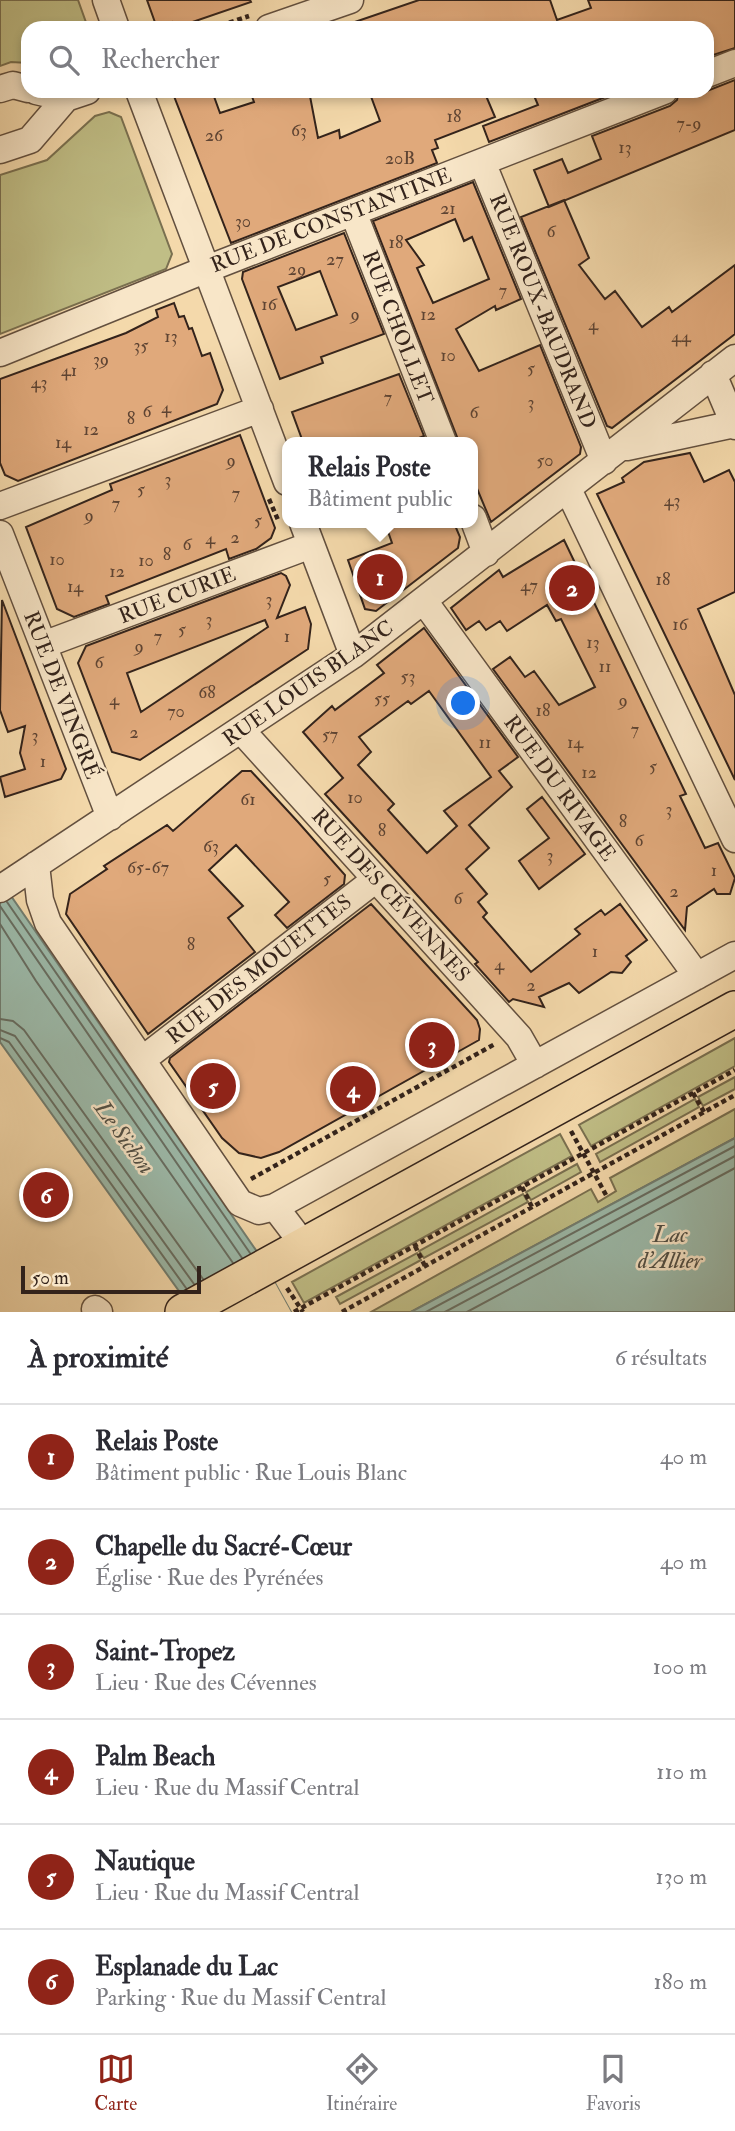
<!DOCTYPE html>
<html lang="fr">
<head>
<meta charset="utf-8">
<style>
  body { margin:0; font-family:"IM FELL Double Pica",serif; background:#f2f2f3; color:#2b2b33 }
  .scale { position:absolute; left:21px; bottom:18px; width:180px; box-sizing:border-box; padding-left:7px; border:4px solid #33231b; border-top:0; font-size:19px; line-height:24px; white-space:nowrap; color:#33231b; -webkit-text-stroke:5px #f8e6c8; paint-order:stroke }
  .you { position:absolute; left:464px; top:704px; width:24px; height:24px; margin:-18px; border:5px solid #fff; border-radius:50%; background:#1a73e8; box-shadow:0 0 0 10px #1a73e833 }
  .badge { display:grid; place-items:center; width:46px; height:46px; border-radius:50%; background:#8f2418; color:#fff; font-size:23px; font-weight:700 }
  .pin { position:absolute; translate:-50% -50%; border:4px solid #fff; box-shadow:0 2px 7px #0006 }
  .popup { position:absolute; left:282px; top:437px; width:196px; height:91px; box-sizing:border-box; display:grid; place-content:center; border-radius:14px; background:#fff; filter:drop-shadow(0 2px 5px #0005); font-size:23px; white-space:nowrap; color:#7c7c81 }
  .popup b { font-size:26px; color:#2b2b33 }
  .popup::after { content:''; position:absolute; left:50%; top:100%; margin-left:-14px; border:14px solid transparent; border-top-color:#fff }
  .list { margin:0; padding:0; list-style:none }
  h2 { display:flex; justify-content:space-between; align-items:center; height:91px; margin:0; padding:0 28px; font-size:30px }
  h2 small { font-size:23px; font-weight:400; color:#7c7c81 }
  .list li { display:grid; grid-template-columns:46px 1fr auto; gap:21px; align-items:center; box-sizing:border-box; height:105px; padding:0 28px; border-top:2px solid #e1e1e2 }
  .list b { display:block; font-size:26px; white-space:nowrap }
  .list p { margin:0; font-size:23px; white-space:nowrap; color:#7c7c81 }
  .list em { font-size:23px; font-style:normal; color:#7c7c81 }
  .icon { flex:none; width:38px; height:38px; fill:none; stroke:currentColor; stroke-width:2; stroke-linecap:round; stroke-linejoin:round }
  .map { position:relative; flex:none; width:735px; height:1312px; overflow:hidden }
  .search { position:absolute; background:#fff; box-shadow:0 4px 10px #0003; left:21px; right:21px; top:21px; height:77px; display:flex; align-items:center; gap:18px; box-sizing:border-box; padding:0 24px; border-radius:21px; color:#7c7c81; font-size:26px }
  .sheet { height:721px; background:#fff }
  nav { display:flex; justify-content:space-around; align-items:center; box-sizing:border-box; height:98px; border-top:2px solid #e1e1e2; background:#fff; font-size:19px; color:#7c7c81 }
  nav a { display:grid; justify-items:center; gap:4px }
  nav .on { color:#8f2418 }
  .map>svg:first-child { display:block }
  .green { fill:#c0be86; stroke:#7a7050; stroke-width:2 }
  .water { fill:#9cbaaa; stroke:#727e71; stroke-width:2 }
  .pier { fill:#f4d9ab }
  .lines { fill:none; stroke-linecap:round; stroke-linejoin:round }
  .shore { stroke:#686e62; stroke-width:2 }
  .building { fill:#e0a97b; stroke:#33231b; stroke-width:2; fill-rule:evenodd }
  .minor-casing { stroke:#63503f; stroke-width:29 }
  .major-casing { stroke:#33231b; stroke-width:38 }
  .path { stroke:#33231b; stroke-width:4.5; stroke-dasharray:5 3.5; stroke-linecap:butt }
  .minor { stroke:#f8e6c8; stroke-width:26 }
  .major { stroke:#f4d9ab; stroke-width:35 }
  .labels { text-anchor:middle; stroke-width:5; stroke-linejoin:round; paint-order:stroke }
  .number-label { font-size:18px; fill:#5e4433 }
  .street-label { font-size:21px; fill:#33231b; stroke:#f8e6c8 }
  .water-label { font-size:23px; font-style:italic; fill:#525046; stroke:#f8e6c8 }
</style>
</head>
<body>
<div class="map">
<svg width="735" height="1312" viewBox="0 0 735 1312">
  <rect width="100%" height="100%" fill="#f4d9ab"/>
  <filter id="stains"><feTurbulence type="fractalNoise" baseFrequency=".00286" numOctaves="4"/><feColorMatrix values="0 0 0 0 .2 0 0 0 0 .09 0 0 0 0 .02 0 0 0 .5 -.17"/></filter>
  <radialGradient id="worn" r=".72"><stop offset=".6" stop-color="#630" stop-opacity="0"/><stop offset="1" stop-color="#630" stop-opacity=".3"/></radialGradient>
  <path class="green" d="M0,0H78L88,28H28V63L11,62L0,66Z
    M109,112L121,117L172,254L166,269L0,334V175L47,160L95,116Z
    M735,1038V1066L591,1146L579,1125Z
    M735,1077V1089L703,1106L698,1097Z
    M695,1099L699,1107L600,1162L596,1154Z
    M735,1109V1138L411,1312H371L591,1189L598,1202L616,1191L610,1178Z
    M560,1134L572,1156L304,1303L292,1282Z
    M577,1164L581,1172L531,1200L526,1192Z
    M523,1194L528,1202L424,1258L419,1251Z
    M417,1253L421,1260L340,1304L336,1297Z"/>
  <path class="water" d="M0,880L260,1256L291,1312L184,1298L0,1042Z
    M735,1138V1312H411Z"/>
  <path class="pier" d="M260,1256L291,1312H188Z"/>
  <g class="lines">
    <path class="shore" d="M7,902L250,1253
      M0,906L242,1258
      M0,924L36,981L233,1263
      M0,1019L13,1021L24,1030L203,1279
      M0,1030L15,1036L194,1284
      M0,1038L9,1042L186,1288
      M426,1312L735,1146
      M445,1312L735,1156
      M467,1312L735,1168"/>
  </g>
  <path class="building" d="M147,0H250L251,2L175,28L172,22L157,28Z
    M419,0H550L557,20L591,8L588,0H735V48L707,57V28H346V25Z
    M735,80V130L549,207L534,170L562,159L568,173L601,159L592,136L670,106L677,100L679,91H707Z
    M172,91H212L220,113L254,102L250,91H309L318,138L339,130L340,138L380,121L369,91H484L495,117L435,140L438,148L432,150L437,163L231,243Z
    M532,91H621L489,142L483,126L538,105Z
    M473,182L521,299L496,310L495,306L456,329L479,371L540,345L581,447L580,454L491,522L473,479V442H459L373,221ZM455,219L464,241L472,237L489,279L433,303L417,268L424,265L406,240Z
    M564,200L589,258L579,265L605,299L615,291L642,327L669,307L672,312L735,265V334L612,428L607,426L521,217Z
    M344,233L384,334L321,357L323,363L280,379L242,279L243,272ZM320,271L337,315L296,330L278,287Z
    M174,303L179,317L184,316L189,329L192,328L202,356L210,353L223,390L217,404L18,481L5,475L0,463V379L126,333L158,317L156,310Z
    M399,374L424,436L409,442H303L292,412Z
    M240,435L275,528L271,538L256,549L229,559L226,549L106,596L109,604L74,617L57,609L26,527L112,490L110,484Z
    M690,453L704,482L729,470L735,482V592L698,609L735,695V780L597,494L624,482L622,478L644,462Z
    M385,523H454L460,537L458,548L376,611L365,609L348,560L392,543Z
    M564,540L686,794L680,796L705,848L718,843L735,878L730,894H717L714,889L687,907L685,930L493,669L510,657L525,677L534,671L559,705L595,687L561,619L556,621L547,605L507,631L500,621L486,630L479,621L466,630L451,608L499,570L503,577Z
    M281,573L286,576L290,585L277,618L305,607L311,624L308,649L140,760L112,752L78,663L86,646ZM265,620L268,627L141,712L127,673Z
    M2,600L66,769L61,779L5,797L0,777L25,769L20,753L25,726L8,732L0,710Z
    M424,628L518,757L499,771L512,787L469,825L489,848L466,869L487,894L478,902L487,913L483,917L531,972L580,934L575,929L601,910L605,915L620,904L647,940L626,956L631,962L622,973L611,972L579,993L569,983L539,997L544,1007L513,999L509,1002L475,964L478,962L325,794L343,778L303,732L332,706L335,710L384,673L377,665ZM429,691L491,777L444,811L457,826L427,853L388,810L394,804L358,765L371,752L359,737L408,701L411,704Z
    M242,771H251L298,822L345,875L344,884L287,928L275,915L289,902L236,845L209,870L243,906L228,918L255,952L148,1034L66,914L70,894L107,869L104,866L167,825L173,831Z
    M542,797L585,854L539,889L519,861L549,838L527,809Z
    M371,904L477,1020L480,1029L479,1040L279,1152L261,1158L239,1153L222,1138L169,1062L170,1058Z"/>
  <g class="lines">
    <g class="minor-casing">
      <path id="minor" d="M106,0L116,28
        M269,28L350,0
        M707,74L735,63
        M0,89L13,85L28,89
        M36,91L66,98
        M139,91L287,482
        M0,150L30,140L66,98L87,91
        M482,162L604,461
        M353,212L443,442
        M0,353L207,269L664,91
        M713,374L735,426
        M627,447L735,424
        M568,489L735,839
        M0,506L260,409
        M473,518L486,553
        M303,523L353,655
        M0,534L110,817
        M424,601L697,976
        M43,645L311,545
        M241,730L519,1037L535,1065
        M36,865L40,900L48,923L240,1203L259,1211L275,1207L735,955
        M0,889L353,655L735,358
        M142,1060L376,879
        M275,1207L294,1232L300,1247
        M95,1309L99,1312"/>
    </g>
    <g class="major-casing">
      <path id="major" d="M183,1312L735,1009"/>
    </g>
    <path class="path" d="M213,28L249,16
      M269,499L278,520
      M693,1093L704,1112
      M571,1131L606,1195
      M251,1179L495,1044
      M522,1187L532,1207
      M415,1246L425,1266
      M287,1288L303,1312
      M294,1312L735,1070
      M342,1312L735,1095"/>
    <use href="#minor" class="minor"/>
    <use href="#major" class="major"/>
  </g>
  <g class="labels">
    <g class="number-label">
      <text x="454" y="122">18</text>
      <text x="689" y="129">7-9</text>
      <text x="299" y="136">63</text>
      <text x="214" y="141">26</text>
      <text x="625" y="153">13</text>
      <text x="400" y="164">20B</text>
      <text x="448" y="214">21</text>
      <text x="243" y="227">30</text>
      <text x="551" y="237">6</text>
      <text x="396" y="248">18</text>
      <text x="335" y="265">27</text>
      <text x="297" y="275">29</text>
      <text x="503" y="296">7</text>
      <text x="269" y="310">16</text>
      <text x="355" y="320">9</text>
      <text x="428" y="320">12</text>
      <text x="593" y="330">4</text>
      <text x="171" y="342">13</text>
      <text x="681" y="342">44</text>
      <text x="141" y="351">35</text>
      <text x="448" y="361">10</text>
      <text x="101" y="365">39</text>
      <text x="531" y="374">5</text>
      <text x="69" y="376">41</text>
      <text x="39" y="388">43</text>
      <text x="388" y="403">7</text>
      <text x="531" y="408">3</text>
      <text x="166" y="413">4</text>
      <text x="147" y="417">6</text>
      <text x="474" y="418">6</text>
      <text x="131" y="424">8</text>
      <text x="91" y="435">12</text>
      <text x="63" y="448">14</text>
      <text x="231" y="466">9</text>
      <text x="545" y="466">50</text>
      <text x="168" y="485">3</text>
      <text x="141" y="495">5</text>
      <text x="236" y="499">7</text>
      <text x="672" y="506">43</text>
      <text x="116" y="509">7</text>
      <text x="89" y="521">9</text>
      <text x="258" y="526">5</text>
      <text x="235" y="543">2</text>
      <text x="210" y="544">4</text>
      <text x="187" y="550">6</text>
      <text x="167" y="560">8</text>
      <text x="57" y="565">10</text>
      <text x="146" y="566">10</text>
      <text x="117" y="577">12</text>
      <text x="663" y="585">18</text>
      <text x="529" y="591">47</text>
      <text x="75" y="592">14</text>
      <text x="269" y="605">3</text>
      <text x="209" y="625">3</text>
      <text x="680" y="630">16</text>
      <text x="182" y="635">5</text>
      <text x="158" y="642">7</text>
      <text x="287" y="642">1</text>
      <text x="593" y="648">13</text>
      <text x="139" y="652">9</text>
      <text x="99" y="668">6</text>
      <text x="605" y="672">11</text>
      <text x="408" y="682">53</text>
      <text x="207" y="698">68</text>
      <text x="382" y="704">55</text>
      <text x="114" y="705">4</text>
      <text x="623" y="706">9</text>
      <text x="543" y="716">18</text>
      <text x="176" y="717">70</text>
      <text x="635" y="735">7</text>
      <text x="134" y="738">2</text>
      <text x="330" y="740">57</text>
      <text x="35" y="741">3</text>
      <text x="485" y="748">11</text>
      <text x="575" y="748">14</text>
      <text x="43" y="767">1</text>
      <text x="653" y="772">5</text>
      <text x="589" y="778">12</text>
      <text x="355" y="803">10</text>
      <text x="248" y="805">61</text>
      <text x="669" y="815">3</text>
      <text x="623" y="827">8</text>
      <text x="382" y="836">8</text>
      <text x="639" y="846">6</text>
      <text x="211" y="852">63</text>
      <text x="550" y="861">3</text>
      <text x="148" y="873">65-67</text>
      <text x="714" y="876">1</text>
      <text x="327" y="884">5</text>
      <text x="674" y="897">2</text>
      <text x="458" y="904">6</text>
      <text x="191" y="950">8</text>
      <text x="595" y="957">1</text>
      <text x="499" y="970">4</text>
      <text x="531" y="991">2</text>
    </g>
    <g class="street-label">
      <text transform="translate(331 220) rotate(-21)" y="7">RUE DE CONSTANTINE</text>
      <text transform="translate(543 311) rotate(68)" y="7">RUE ROUX-BAUDRAND</text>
      <text transform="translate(398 327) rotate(69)" y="7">RUE CHOLLET</text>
      <text transform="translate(177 595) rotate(-21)" y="7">RUE CURIE</text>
      <text transform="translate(308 683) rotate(-35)" y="7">RUE LOUIS BLANC</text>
      <text transform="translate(62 695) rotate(69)" y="7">RUE DE VINGRÉ</text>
      <text transform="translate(560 788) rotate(54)" y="7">RUE DU RIVAGE</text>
      <text transform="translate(391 895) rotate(48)" y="7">RUE DES CÉVENNES</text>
      <text transform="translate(259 969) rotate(-38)" y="7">RUE DES MOUETTES</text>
    </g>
    <g class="water-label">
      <text transform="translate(125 1137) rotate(54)" y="8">Le Sichon</text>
      <text x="670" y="1242">Lac<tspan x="670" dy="26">d'Allier</tspan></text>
    </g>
  </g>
  <rect width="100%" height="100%" filter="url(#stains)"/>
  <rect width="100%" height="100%" fill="url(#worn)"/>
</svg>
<div class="scale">50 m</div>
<div class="you"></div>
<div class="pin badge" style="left:380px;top:577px">1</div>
<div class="popup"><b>Relais Poste</b>Bâtiment public</div>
<div class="pin badge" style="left:572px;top:588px">2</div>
<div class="pin badge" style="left:432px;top:1045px">3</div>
<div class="pin badge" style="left:353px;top:1089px">4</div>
<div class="pin badge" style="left:213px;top:1086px">5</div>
<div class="pin badge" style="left:46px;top:1195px">6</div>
<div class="search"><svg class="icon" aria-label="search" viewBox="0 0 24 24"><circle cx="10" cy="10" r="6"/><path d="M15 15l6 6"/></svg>Rechercher</div>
</div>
<section class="sheet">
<h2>À proximité<small>6 résultats</small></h2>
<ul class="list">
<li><span class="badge">1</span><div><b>Relais Poste</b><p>Bâtiment public · Rue Louis Blanc</p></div><em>40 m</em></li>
<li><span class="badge">2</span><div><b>Chapelle du Sacré-Cœur</b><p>Église · Rue des Pyrénées</p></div><em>40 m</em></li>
<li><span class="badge">3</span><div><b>Saint-Tropez</b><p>Lieu · Rue des Cévennes</p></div><em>100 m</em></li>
<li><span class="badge">4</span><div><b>Palm Beach</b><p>Lieu · Rue du Massif Central</p></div><em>110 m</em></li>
<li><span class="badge">5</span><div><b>Nautique</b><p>Lieu · Rue du Massif Central</p></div><em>130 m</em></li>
<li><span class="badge">6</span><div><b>Esplanade du Lac</b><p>Parking · Rue du Massif Central</p></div><em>180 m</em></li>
</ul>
</section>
<nav>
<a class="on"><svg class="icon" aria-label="map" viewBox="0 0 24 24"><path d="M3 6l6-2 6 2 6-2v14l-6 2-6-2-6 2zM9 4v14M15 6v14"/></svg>Carte</a>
<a><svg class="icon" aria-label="directions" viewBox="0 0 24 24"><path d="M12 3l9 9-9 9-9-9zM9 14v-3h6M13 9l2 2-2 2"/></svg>Itinéraire</a>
<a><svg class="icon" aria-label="saved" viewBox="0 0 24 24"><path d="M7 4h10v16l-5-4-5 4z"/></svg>Favoris</a>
</nav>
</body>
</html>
